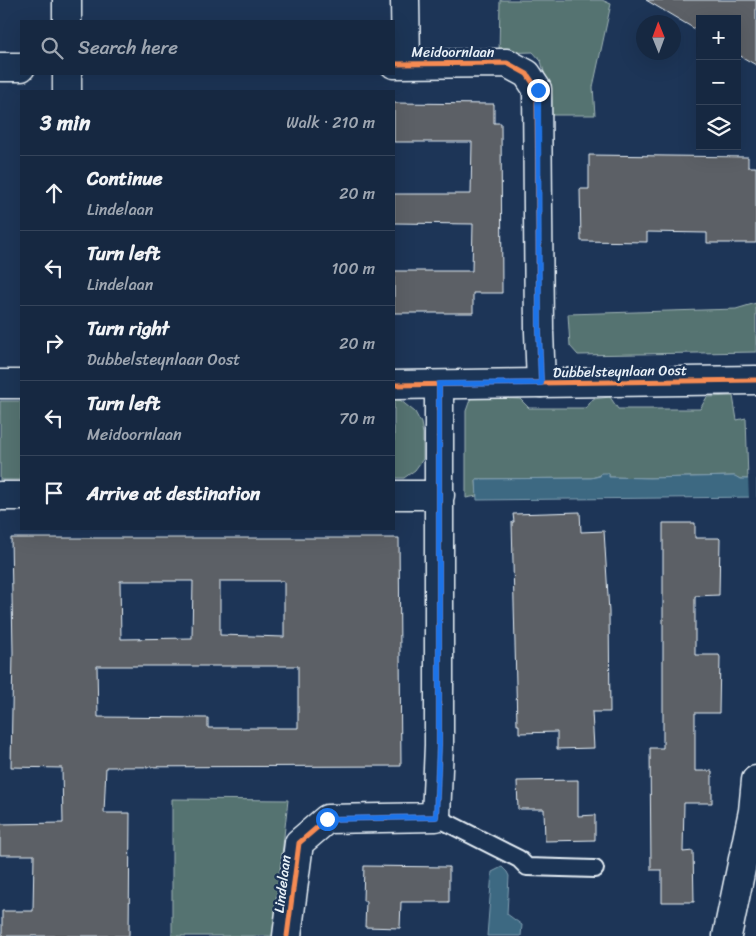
<!DOCTYPE html>
<html lang="en">
<head>
<meta charset="utf-8">
<style>
  body { margin:0; font-family:Sriracha,sans-serif; background:#23344c; color:#f1f3f6 }
  .controls { position:absolute; right:15px; top:15px; display:grid; overflow:hidden; border-radius:0px; box-shadow:0 5px 20px #0002 }
  .controls button { width:45px; height:45px; display:grid; place-items:center; padding:0; border:0; border-bottom:1px solid #35445a; background:#162841; color:#f1f3f6; font:25px sans-serif }
  .compass { position:absolute; left:636px; top:15px; width:45px; height:45px; border-radius:50%; background:#162841; box-shadow:0 5px 20px #0002; rotate:359deg }
  .stop { position:absolute; width:15px; height:15px; margin:-11px; border:4px solid #1a73e8; border-radius:50%; background:#fff }
  .stop.end { background:#1a73e8; border-color:#fff; box-shadow:0 1px 5px #0008 }
  .list { margin:0; padding:0; list-style:none }
  h2 { display:flex; justify-content:space-between; align-items:center; height:65px; margin:0; padding:0 20px; font-size:21px }
  h2 small { font-size:16px; font-weight:400; color:#9ea6b1 }
  .list li { display:grid; grid-template-columns:32px 1fr auto; gap:15px; align-items:center; box-sizing:border-box; height:75px; padding:0 20px; border-top:1px solid #35445a }
  .list b { display:block; font-size:19px; white-space:nowrap }
  .list p { margin:0; font-size:16px; white-space:nowrap; color:#9ea6b1 }
  .list em { font-size:16px; font-style:normal; color:#9ea6b1 }
  .icon { flex:none; width:28px; height:28px; fill:none; stroke:currentColor; stroke-width:2; stroke-linecap:round; stroke-linejoin:round }
  .map { position:relative; flex:none; width:756px; height:936px; overflow:hidden }
  .search { position:absolute; background:#162841; box-shadow:0 5px 20px #0002; left:20px; top:20px; width:375px; height:55px; display:flex; align-items:center; gap:12px; box-sizing:border-box; padding:0 18px; border-radius:0px; color:#9ea6b1; font-size:19px }
  .panel { position:absolute; background:#162841; box-shadow:0 5px 20px #0002; left:20px; top:90px; width:375px; height:440px; border-radius:0px }
  .map>svg:first-child { display:block }
  .green { fill:#557371; stroke:#9eb2b4 }
  .water { fill:#3d6982; stroke:#819fb1 }
  .pier { fill:#1d3557 }
  .building { fill:#5b6066; stroke:#e8f1f8; fill-rule:evenodd }
  .lines { fill:none; stroke-linecap:round; stroke-linejoin:round }
  .service-casing { stroke:#e8f1f8; stroke-width:20 }
  .minor-casing { stroke:#e8f1f8; stroke-width:31 }
  .tertiary-casing { stroke:#e8f1f8; stroke-width:31 }
  .service { stroke:#1d3557; stroke-width:16 }
  .minor { stroke:#1d3557; stroke-width:28 }
  .tertiary { stroke:#1d3557; stroke-width:28 }
  .cycleway-casing { stroke:#1d3557; stroke-width:8 }
  .cycleway { stroke:#f68b52; stroke-width:5 }
  .route { stroke:#1a73e8; stroke-width:6 }
  .labels { text-anchor:middle; stroke-width:5; stroke-linejoin:round; paint-order:stroke }
  .street-label { font-size:14px; fill:#e8f1f8; stroke:#1d3557 }
</style>
</head>
<body>
<div class="map">
<svg width="756" height="936" viewBox="0 0 756 936">
  <rect width="100%" height="100%" fill="#1d3557"/>
  <filter id="ink" filterUnits="userSpaceOnUse"><feTurbulence type="fractalNoise" baseFrequency=".02" numOctaves="2"/><feDisplacementMap in="SourceGraphic" scale="10" xChannelSelector="R" yChannelSelector="G"/><feConvolveMatrix kernelMatrix="1 2 1 2 8 2 1 2 1" color-interpolation-filters="sRGB"/></filter>
  <g filter="url(#ink)">
    <path class="green" d="M500,0H602L611,4L593,87L595,115H552L549,90L541,61L533,52L499,53Z
      M756,303V352L578,355L570,346L568,314L736,309Z
      M733,396L737,420L746,418L748,479H740L734,476L649,478L609,477V473L591,478L476,479L477,496L466,498V411L471,397L520,399L529,408H586L593,399L610,397L618,409H700L707,397Z
      M394,400H400L415,412L421,423L423,434V459L415,470L404,478H394Z
      M0,401H21V480H0Z
      M172,799L288,800L273,936H172Z"/>
    <path class="water" d="M601,473H609V477L649,478L735,476L740,479H756V497L477,500L476,479L591,478L600,476Z
      M502,867L507,872L509,876L507,914L522,925L521,936H487L492,872Z"/>
    <path class="pier" d="M748,476H756V499H749Z"/>
    <path class="building" d="M646,0H756V65L737,54V19H700V32Z
      M394,103L494,104V123H501L502,293H473V313H394V271H472L473,224L394,223V194H471L472,142H394Z
      M589,155L748,157V167H756V243H707V233L647,232V242L581,241L580,189H589Z
      M580,512L581,532L604,531L609,612L610,712H592L594,748L557,749V732L519,733V725H517L512,522H514L513,514Z
      M663,523H695V538H719L720,539L719,595L695,596V655H719L720,657L719,713H695V771H712V803H684L683,852L693,851L694,902H662V870H651L650,748H663Z
      M11,538H399L401,766L106,767L104,813H130L129,936H2V911H33L34,855H0V824L63,823L62,768L11,767L13,652ZM120,581H193L192,638L121,639ZM220,581H284V637L220,635ZM97,666H298V728H208V718L98,717Z
      M578,780V816L595,815V840L545,841L544,809H518L517,781Z
      M364,866L449,867V902H401L400,928L365,927L366,901H363Z"/>
    <g class="lines">
      <g class="service-casing">
        <path id="service" d="M436,817L519,859L527,867L595,869"/>
      </g>
      <g class="minor-casing">
        <path id="minor" d="M67,0V21
          M405,0L406,64
          M394,64L507,63L527,74L537,89L539,332L541,383
          M0,67H21
          M67,74V91
          M394,495H440
          M0,496H21
          M287,936L299,843L327,819L436,817L439,745V385
          M727,936L753,811L756,780"/>
      </g>
      <g class="tertiary-casing">
        <path id="tertiary" d="M0,384H21
          M394,385L756,380"/>
      </g>
      <use href="#service" class="service"/>
      <use href="#minor" class="minor"/>
      <use href="#tertiary" class="tertiary"/>
      <g class="cycleway-casing">
        <path id="cycleway" d="M394,64L507,63L527,74L537,89L539,332L541,383
          M394,385L756,380
          M287,936L299,843L327,819L436,817L439,745V385"/>
      </g>
      <use href="#cycleway" class="cycleway"/>
    </g>
  </g>
  <g class="lines" filter="url(#ink)">
    <path class="route" d="M327,819L436,817L439,745V384L541,383L539,332L538,90"/>
  </g>
  <g class="labels">
    <g class="street-label">
      <text x="453" y="57">Meidoornlaan</text>
      <text transform="translate(620 371) rotate(-1)" y="5">Dubbelsteynlaan Oost</text>
      <text transform="translate(282 884) rotate(-83)" y="5">Lindelaan</text>
    </g>
  </g>
</svg>
<div class="controls">
<button>+</button>
<button>−</button>
<button><svg class="icon" aria-label="layers" viewBox="0 0 24 24"><path d="M12 4l9 5-9 5-9-5zM3 14l9 5 9-5"/></svg></button>
</div>
<svg class="compass" viewBox="-18 -18 36 36"><path d="M0-13l5 13h-10z" fill="#e53935"/><path d="M0 13l5-13h-10z" fill="#9ea6b1"/></svg>
<div class="stop" style="left:327px;top:819px"></div>
<div class="stop end" style="left:538px;top:90px"></div>
<div class="search"><svg class="icon" aria-label="search" viewBox="0 0 24 24"><circle cx="10" cy="10" r="6"/><path d="M15 15l6 6"/></svg>Search here</div>
<section class="panel">
<h2>3 min<small>Walk · 210 m</small></h2>
<ul class="list">
<li><svg class="icon" aria-label="ahead" viewBox="0 0 24 24"><path d="M12 20V5M6 11l6-6 6 6"/></svg><div><b>Continue</b><p>Lindelaan</p></div><em>20 m</em></li>
<li><svg class="icon" aria-label="left" viewBox="0 0 24 24"><path d="M17 20v-9H6M10 6l-5 5 5 5"/></svg><div><b>Turn left</b><p>Lindelaan</p></div><em>100 m</em></li>
<li><svg class="icon" aria-label="right" viewBox="0 0 24 24"><path d="M7 20v-9h11M14 6l5 5-5 5"/></svg><div><b>Turn right</b><p>Dubbelsteynlaan Oost</p></div><em>20 m</em></li>
<li><svg class="icon" aria-label="left" viewBox="0 0 24 24"><path d="M17 20v-9H6M10 6l-5 5 5 5"/></svg><div><b>Turn left</b><p>Meidoornlaan</p></div><em>70 m</em></li>
<li><svg class="icon" aria-label="arrive" viewBox="0 0 24 24"><path d="M6 21V4h12l-3 4 3 4H6"/></svg><div><b>Arrive at destination</b></div></li>
</ul>
</section>
</div>
</body>
</html>
